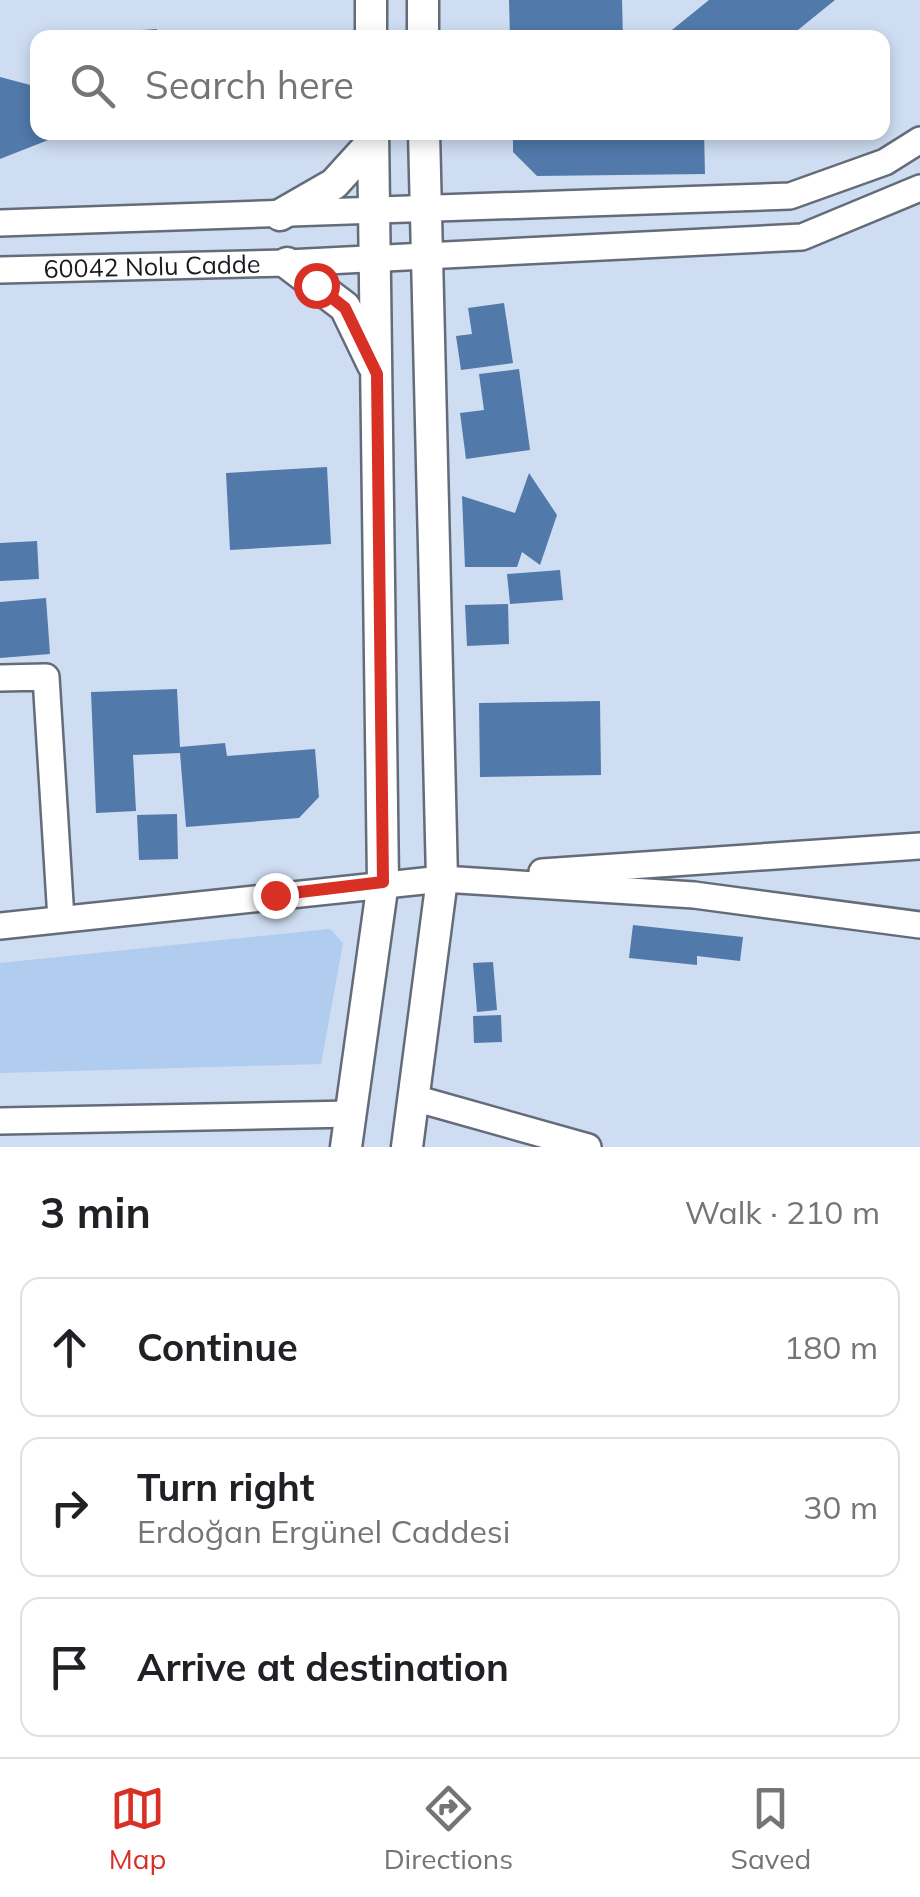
<!DOCTYPE html>
<html lang="en">
<head>
<meta charset="utf-8">
<style>
  body { margin:0; font-family:Mulish,sans-serif; background:#f6f6f6; color:#202124 }
  .stop { position:absolute; width:30px; height:30px; margin:-22px; border:8px solid #d93025; border-radius:50%; background:#fff }
  .stop.end { background:#d93025; border-color:#fff; box-shadow:0 2px 10px #0008 }
  .list { margin:0; padding:0; list-style:none }
  h2 { display:flex; justify-content:space-between; align-items:center; height:130px; margin:0; padding:0 40px; font-size:42px }
  h2 small { font-size:32px; font-weight:400; color:#757577 }
  .list li { display:grid; grid-template-columns:65px 1fr auto; gap:30px; align-items:center; box-sizing:border-box; height:140px; margin:0 20px 20px; padding:0 20px; border:2px solid #e0e0e0; border-radius:20px }
  .list b { display:block; font-size:38px; white-space:nowrap }
  .list p { margin:0; font-size:32px; white-space:nowrap; color:#757577 }
  .list em { font-size:32px; font-style:normal; color:#757577 }
  .icon { flex:none; width:55px; height:55px; fill:none; stroke:currentColor; stroke-width:2; stroke-linecap:round; stroke-linejoin:round }
  .map { position:relative; flex:none; width:920px; height:1147px; overflow:hidden }
  .search { position:absolute; background:#fff; box-shadow:0 5px 15px #0003; left:30px; right:30px; top:30px; height:110px; display:flex; align-items:center; gap:25px; box-sizing:border-box; padding:0 35px; border-radius:20px; color:#757577; font-size:38px }
  .sheet { height:610px; background:#fff }
  nav { display:flex; justify-content:space-around; align-items:center; box-sizing:border-box; height:140px; border-top:2px solid #e0e0e0; background:#fff; font-size:28px; color:#757577 }
  nav a { display:grid; justify-items:center; gap:5px }
  nav .on { color:#d93025 }
  .map>svg:first-child { display:block }
  .built { fill:#ceddf1; fill-rule:evenodd }
  .green { fill:#b0ccee }
  .building { fill:#5179aa }
  .lines { fill:none; stroke-linecap:round; stroke-linejoin:round }
  .minor-casing { stroke:#636c78; stroke-width:30 }
  .major-casing { stroke:#636c78; stroke-width:35 }
  .minor { stroke:#fff; stroke-width:25 }
  .major { stroke:#fff; stroke-width:30 }
  .route { stroke:#d93025; stroke-width:12 }
  .labels { text-anchor:middle; stroke-width:8; stroke-linejoin:round; paint-order:stroke }
  .street-label { font-size:25px; fill:#171b1f; stroke:#eef4fc }
</style>
</head>
<body>
<div class="map">
<svg width="920" height="1147" viewBox="0 0 920 1147">
  <rect width="100%" height="100%" fill="#dde7f5"/>
  <path class="built" d="M0,0H920V1147H0ZM38,38H882V132H38Z"/>
  <path class="green" d="M330,929L343,943L321,1064L0,1073V963Z"/>
  <path class="building" d="M509,0H622L623,38H510Z
    M709,0H835L788,38H662Z
    M157,29V38H109V32Z
    M0,77L38,87V132L66,133L0,159Z
    M513,132H704L705,174L537,176L513,152Z
    M504,303L513,363L461,370L456,336L472,334L468,308Z
    M519,369L530,450L466,459L460,413L484,410L479,374Z
    M327,467L331,544L230,550L226,473Z
    M529,473L557,515L540,565L522,552L517,567H465L462,496L515,513Z
    M37,541L39,579L0,581V543Z
    M560,570L563,600L510,604L507,574Z
    M46,598L50,654L0,658V602Z
    M508,604L509,644L467,646L465,605Z
    M177,689L180,747L225,743L227,756L315,749L319,797L299,818L186,827L180,753L133,755L136,811L96,813L91,692Z
    M600,701L601,775L480,777L479,703Z
    M177,814L178,859L139,860L137,815Z
    M633,925L743,937L740,961L697,956V965L629,958Z
    M493,962L497,1010L477,1012L473,963Z
    M501,1015L502,1042L474,1043L473,1016Z"/>
  <g class="lines">
    <g class="minor-casing">
      <g id="minor">
        <path d="M0,223L790,196L885,162L920,140"/>
        <path id="s1" d="M0,270L287,263L802,237L920,188"/>
        <path d="M0,678L46,677L61,919"/>
        <path d="M542,872L920,846"/>
        <path d="M0,926L442,879L694,895L920,925"/>
        <path d="M414,1098L588,1147"/>
        <path d="M0,1121L351,1114"/>
      </g>
    </g>
    <g class="major-casing">
      <path id="major" d="M371,0V38
        M423,0V38
        M280,215L334,184L373,141
        M287,263L345,307L373,365
        M346,1147L383,882L373,132
        M407,1147L442,879L424,132"/>
    </g>
    <use href="#minor" class="minor"/>
    <use href="#major" class="major"/>
  </g>
  <g class="lines">
    <path class="route" d="M275,895L383,882L377,374L345,308L316,285"/>
  </g>
  <g class="labels">
    <g class="street-label">
      <text dy="9" stroke="none"><textPath href="#s1" startOffset="152">60042 Nolu Cadde</textPath></text>
    </g>
  </g>
</svg>
<div class="stop" style="left:316px;top:285px"></div>
<div class="stop end" style="left:275px;top:895px"></div>
<div class="search"><svg class="icon" aria-label="search" viewBox="0 0 24 24"><circle cx="10" cy="10" r="6"/><path d="M15 15l6 6"/></svg>Search here</div>
</div>
<section class="sheet">
<h2>3 min<small>Walk · 210 m</small></h2>
<ul class="list">
<li><svg class="icon" aria-label="ahead" viewBox="0 0 24 24"><path d="M12 20V5M6 11l6-6 6 6"/></svg><div><b>Continue</b></div><em>180 m</em></li>
<li><svg class="icon" aria-label="right" viewBox="0 0 24 24"><path d="M7 20v-9h11M14 6l5 5-5 5"/></svg><div><b>Turn right</b><p>Erdoğan Ergünel Caddesi</p></div><em>30 m</em></li>
<li><svg class="icon" aria-label="arrive" viewBox="0 0 24 24"><path d="M6 21V4h12l-3 4 3 4H6"/></svg><div><b>Arrive at destination</b></div></li>
</ul>
</section>
<nav>
<a class="on"><svg class="icon" aria-label="map" viewBox="0 0 24 24"><path d="M3 6l6-2 6 2 6-2v14l-6 2-6-2-6 2zM9 4v14M15 6v14"/></svg>Map</a>
<a><svg class="icon" aria-label="directions" viewBox="0 0 24 24"><path d="M12 3l9 9-9 9-9-9zM9 14v-3h6M13 9l2 2-2 2"/></svg>Directions</a>
<a><svg class="icon" aria-label="saved" viewBox="0 0 24 24"><path d="M7 4h10v16l-5-4-5 4z"/></svg>Saved</a>
</nav>
</body>
</html>
